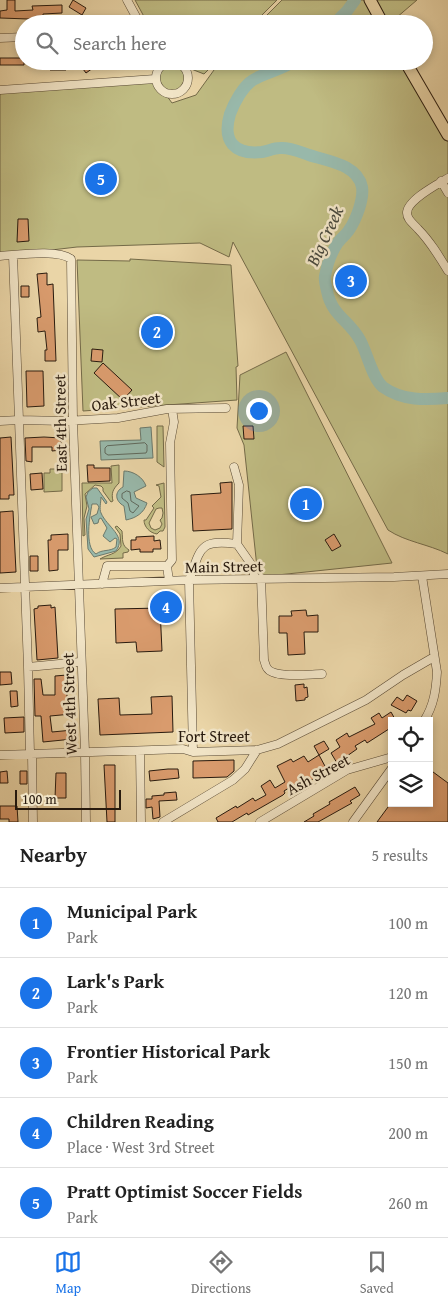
<!DOCTYPE html>
<html lang="en">
<head>
<meta charset="utf-8">
<style>
  body { margin:0; font-family:"Gentium Book Plus",serif; background:#f6f6f6; color:#222 }
  .controls { position:absolute; right:15px; bottom:15px; display:grid; overflow:hidden; border-radius:0px; box-shadow:0 2px 8px #0003 }
  .controls button { width:45px; height:45px; display:grid; place-items:center; padding:0; border:0; border-bottom:1px solid #e0e0e0; background:#fff; color:#222; font:25px sans-serif }
  .scale { position:absolute; left:15px; bottom:12px; width:106px; box-sizing:border-box; padding-left:5px; border:2px solid #281a0e; border-top:0; font-size:14px; line-height:18px; white-space:nowrap; color:#281a0e; -webkit-text-stroke:4px #f1e4c6; paint-order:stroke }
  .you { position:absolute; left:258px; top:410px; width:18px; height:18px; margin:-12px; border:4px solid #fff; border-radius:50%; background:#1a73e8; box-shadow:0 0 0 8px #1a73e833 }
  .badge { display:grid; place-items:center; width:32px; height:32px; border-radius:50%; background:#1a73e8; color:#fff; font-size:16px; font-weight:700 }
  .pin { position:absolute; translate:-50% -50%; border:2px solid #fff; box-shadow:0 1px 5px #0006 }
  .list { margin:0; padding:0; list-style:none }
  h2 { display:flex; justify-content:space-between; align-items:center; height:65px; margin:0; padding:0 20px; font-size:21px }
  h2 small { font-size:16px; font-weight:400; color:#767676 }
  .list li { display:grid; grid-template-columns:32px 1fr auto; gap:15px; align-items:center; box-sizing:border-box; height:70px; padding:0 20px; border-top:1px solid #e0e0e0 }
  .list b { display:block; font-size:19px; white-space:nowrap }
  .list p { margin:0; font-size:16px; white-space:nowrap; color:#767676 }
  .list em { font-size:16px; font-style:normal; color:#767676 }
  .icon { flex:none; width:28px; height:28px; fill:none; stroke:currentColor; stroke-width:2; stroke-linecap:round; stroke-linejoin:round }
  .map { position:relative; flex:none; width:448px; height:822px; overflow:hidden }
  .search { position:absolute; background:#fff; box-shadow:0 2px 8px #0003; left:15px; right:15px; top:15px; height:55px; display:flex; align-items:center; gap:12px; box-sizing:border-box; padding:0 18px; border-radius:28px; color:#767676; font-size:19px }
  .sheet { height:415px; background:#fff }
  nav { display:flex; justify-content:space-around; align-items:center; box-sizing:border-box; height:70px; border-top:1px solid #e0e0e0; background:#fff; font-size:14px; color:#767676 }
  nav a { display:grid; justify-items:center; gap:2px }
  nav .on { color:#1a73e8 }
  .map>svg:first-child { display:block }
  .green { fill:#bfbb82; stroke:#746a48; fill-rule:evenodd }
  .water { fill:#98b8aa; stroke:#6b796c; fill-rule:evenodd }
  .lines { fill:none; stroke-linecap:round; stroke-linejoin:round }
  .shore { stroke:#60695c; stroke-width:1 }
  .river { stroke:#98b8aa; stroke-width:12 }
  .building { fill:#d99b6d; stroke:#281a0e }
  .minor-casing { stroke:#584934; stroke-width:9 }
  .highway-casing { stroke:#281a0e; stroke-width:13 }
  .minor { stroke:#f1e4c6; stroke-width:8 }
  .highway { stroke:#ead5a7; stroke-width:11 }
  .labels { text-anchor:middle; stroke-width:5; stroke-linejoin:round; paint-order:stroke }
  .street-label { font-size:16px; fill:#281a0e; stroke:#f1e4c6 }
  .water-label { font-size:18px; font-style:italic; fill:#4a493d; stroke:#f1e4c6 }
</style>
</head>
<body>
<div class="map">
<svg width="448" height="822" viewBox="0 0 448 822">
  <rect width="100%" height="100%" fill="#ead5a7"/>
  <filter id="stains"><feTurbulence type="fractalNoise" baseFrequency=".004" numOctaves="4"/><feColorMatrix values="0 0 0 0 .2 0 0 0 0 .09 0 0 0 0 .02 0 0 0 .5 -.17"/></filter>
  <radialGradient id="worn" r=".72"><stop offset=".6" stop-color="#630" stop-opacity="0"/><stop offset="1" stop-color="#630" stop-opacity=".3"/></radialGradient>
  <path class="green" d="M135,0H277L253,24H148Z
    M282,0H417L389,24H258Z
    M174,61H217L204,74L181,65C194,79 184,98 164,92L172,103L196,95L214,70L222,61H405L448,135V554C428,544 406,542 388,530L233,242L229,257L200,243L77,247L0,256V90L155,79C159,64 163,65 174,61Z
    M130,259L231,265L238,366L236,367L237,400L83,411L77,260L130,261Z
    M286,352L392,563L258,577L244,445L237,428L240,375Z
    M157,426H163L164,467L157,462Z
    M119,465V483C113,489 111,493 113,501L111,502L103,491V488L101,486L95,485L85,494L87,506L84,518L85,535L83,536L82,483H112L111,466Z
    M50,469H62V491L44,492V473H50Z
    M164,483L165,527L163,531H160L157,534C150,533 144,527 144,520H146L154,508L152,506L161,497L159,486L156,485ZM159,508H162L163,513L162,518L160,520L162,524L160,528L155,530L151,528L149,523L156,509Z
    M117,526L122,531C123,540 121,545 129,550L128,552L123,553V558L100,559C108,554 116,555 121,546L120,534L115,527Z"/>
  <path class="water" d="M151,427L153,458L101,460L100,441L141,440L140,428Z
    M124,471C133,471 143,477 146,486L134,492L136,498L147,503C144,513 136,518 126,520L124,506C115,501 114,492 123,487Z
    M93,488H97L107,502L106,504L101,497C101,502 99,509 101,513C107,527 127,536 116,551L94,557L88,549L86,519L89,509L86,497L88,492ZM92,504H97L99,507L97,514L91,517L94,524L98,523L99,519L101,518L107,528L103,536L110,542L115,538L117,539L116,547C110,552 102,549 96,554C84,547 90,515 92,504Z"/>
  <g class="lines">
    <path class="shore" d="M145,443L147,445V451L146,453L108,455L105,453V448L107,446Z
      M127,491L130,492L131,501L139,506L133,513L130,511L128,503L122,498V494Z"/>
    <path class="river" d="M334,24L347,11L355,0
      M294,61C282,70 266,72 253,80C243,86 234,103 230,114C222,141 234,155 262,152C268,151 274,148 280,148C290,147 300,152 309,155C327,161 357,164 362,187C364,199 356,220 349,230C346,235 340,239 337,244C331,253 327,265 325,276C324,281 326,286 327,291C332,316 349,320 360,340C367,352 372,378 383,387C402,401 426,400 448,398"/>
  </g>
  <path class="building" d="M7,0H15V11L33,10L32,6L62,5V13L43,14V18L29,19L0,18V11L7,10Z
    M73,0L86,8L82,15L69,7Z
    M0,58H24V65H0Z
    M77,61H87L93,68L86,73Z
    M50,62H66V70H50Z
    M18,219H28L29,241L17,242Z
    M47,273V285L53,284L56,361H45V350H47L45,331L38,332L37,318L41,317L37,274Z
    M21,286H29V297H21Z
    M92,349L103,350L102,362L91,361Z
    M103,363L132,390L123,400L94,373Z
    M26,371H43L44,406L27,407Z
    M243,426H253L254,439H244Z
    M11,437L14,495H9V499H0V438Z
    M44,437L61,438V450L52,451V447H32V462L26,461L25,438Z
    M87,465H94V468H110V481L88,482Z
    M42,473L43,489L31,490L30,474Z
    M232,482V529L193,531L191,495L221,493L220,483Z
    M13,511L16,572L0,573V512Z
    M68,534V550H58V570L49,571L48,540H51V535Z
    M334,534L341,546L332,551L325,540Z
    M154,536V541L160,540L161,549H153V552H140V549L131,550V540H136V537Z
    M30,556H38V571H30Z
    M51,605V608L55,607L58,658L37,660L34,609L38,608V606Z
    M160,608L162,651L137,652L136,642L116,643L115,609Z
    M306,610L307,616L318,615V632H304L305,654L288,655L287,633H279V616H292L291,611Z
    M0,672H11L12,684L0,685Z
    M67,675V705L71,704L72,714L50,716L52,732L73,730V739L43,742L41,716H35L34,679H41L43,695H55V676Z
    M304,684V688L307,687L308,697L305,698V700L296,701L295,685Z
    M10,691H17L18,706L11,707Z
    M407,695L417,701L411,711L408,710L406,713L391,705L397,697L403,701Z
    M172,696L173,732L100,735L98,699L119,698L120,715L152,714L151,697Z
    M391,712L396,721H392V727L367,743L365,740L355,746L357,749L337,763L331,753L340,747L336,740L347,733L349,737L375,724L371,718L379,713L382,718Z
    M24,717V732L5,733L4,718Z
    M324,741L329,749L319,755L314,746Z
    M319,755L326,768L315,774L317,777L308,782L305,778L284,791L285,793L283,795L248,815L247,813L232,822H218L216,818L236,806L237,808L253,798L255,801L266,795L261,786L270,780L275,788L285,782L277,766L291,759L293,762L304,756L308,762Z
    M234,760V771L227,777L193,778V761Z
    M104,765H115V822H107Z
    M168,769H178L179,778L150,781L149,771Z
    M429,769L448,783V822H377L391,803H429Z
    M7,771L8,783H0V772Z
    M20,771H27V784H20Z
    M56,773H66V798H55Z
    M355,787L360,795L350,801L352,803L318,822H304L314,816L313,814L330,804L329,802Z
    M176,792L177,800L159,801L160,817L153,819L152,807L146,808V799H152V796L164,795V793Z
    M0,806H17L18,822H9V819H0Z"/>
  <g class="lines">
    <g class="minor-casing">
      <path id="minor" d="M127,0L140,24
        M0,38L24,37
        M156 78a16 16 0 1 1 32 0a16 16 0 1 1-32 0Z
        M0,90L155,79
        M448,178C438,184 407,200 407,213C407,220 414,224 418,229C430,241 439,256 448,271
        M441,181L448,193
        M13,255L28,667L30,754
        M0,256C18,255 57,249 71,259L73,421L85,752L86,822
        M0,421L19,420L65,421L118,418L167,409L226,408
        M234,467L239,485L237,544L251,564L255,578
        M422,576L437,672C436,690 434,705 424,721
        M261,578L264,660C265,662 265,665 267,668C274,679 310,674 322,674
        M169,581L167,566L172,560L170,443L174,422L172,409
        M102,584L107,566H167
        M0,588L189,580L394,577L448,574
        M28,667L80,662
        M140,751L141,822
        M193,752L189,580C201,548 199,539 237,544
        M32,754L33,822
        M0,755L183,749L193,752L257,750L278,744L366,700L403,675L434,657
        M163,822L233,780L245,769L257,750
        M260,822L347,770L392,757
        M353,822L392,768"/>
    </g>
    <g class="highway-casing">
      <path id="highway" d="M370,0L383,24
        M405,61L448,135"/>
    </g>
    <use href="#minor" class="minor"/>
    <use href="#highway" class="highway"/>
  </g>
  <g class="labels">
    <g class="street-label">
      <text transform="translate(126 401) rotate(-7)" y="6">Oak Street</text>
      <text transform="translate(60 423) rotate(-91)" y="6">East 4th Street</text>
      <text transform="translate(224 566) rotate(-1)" y="6">Main Street</text>
      <text transform="translate(69 704) rotate(-92)" y="6">West 4th Street</text>
      <text x="214" y="742">Fort Street</text>
      <text transform="translate(318 774) rotate(-28)" y="6">Ash Street</text>
    </g>
    <g class="water-label">
      <text transform="translate(325 236) rotate(-65)" y="6">Big Creek</text>
    </g>
  </g>
  <rect width="100%" height="100%" filter="url(#stains)"/>
  <rect width="100%" height="100%" fill="url(#worn)"/>
</svg>
<div class="controls">
<button><svg class="icon" aria-label="locate" viewBox="0 0 24 24"><circle cx="12" cy="12" r="6"/><path d="M12 2v4M12 18v4M2 12h4M18 12h4"/></svg></button>
<button><svg class="icon" aria-label="layers" viewBox="0 0 24 24"><path d="M12 4l9 5-9 5-9-5zM3 14l9 5 9-5"/></svg></button>
</div>
<div class="scale">100 m</div>
<div class="you"></div>
<div class="pin badge" style="left:306px;top:504px">1</div>
<div class="pin badge" style="left:157px;top:332px">2</div>
<div class="pin badge" style="left:351px;top:281px">3</div>
<div class="pin badge" style="left:166px;top:607px">4</div>
<div class="pin badge" style="left:101px;top:179px">5</div>
<div class="search"><svg class="icon" aria-label="search" viewBox="0 0 24 24"><circle cx="10" cy="10" r="6"/><path d="M15 15l6 6"/></svg>Search here</div>
</div>
<section class="sheet">
<h2>Nearby<small>5 results</small></h2>
<ul class="list">
<li><span class="badge">1</span><div><b>Municipal Park</b><p>Park</p></div><em>100 m</em></li>
<li><span class="badge">2</span><div><b>Lark's Park</b><p>Park</p></div><em>120 m</em></li>
<li><span class="badge">3</span><div><b>Frontier Historical Park</b><p>Park</p></div><em>150 m</em></li>
<li><span class="badge">4</span><div><b>Children Reading</b><p>Place · West 3rd Street</p></div><em>200 m</em></li>
<li><span class="badge">5</span><div><b>Pratt Optimist Soccer Fields</b><p>Park</p></div><em>260 m</em></li>
</ul>
</section>
<nav>
<a class="on"><svg class="icon" aria-label="map" viewBox="0 0 24 24"><path d="M3 6l6-2 6 2 6-2v14l-6 2-6-2-6 2zM9 4v14M15 6v14"/></svg>Map</a>
<a><svg class="icon" aria-label="directions" viewBox="0 0 24 24"><path d="M12 3l9 9-9 9-9-9zM9 14v-3h6M13 9l2 2-2 2"/></svg>Directions</a>
<a><svg class="icon" aria-label="saved" viewBox="0 0 24 24"><path d="M7 4h10v16l-5-4-5 4z"/></svg>Saved</a>
</nav>
</body>
</html>
